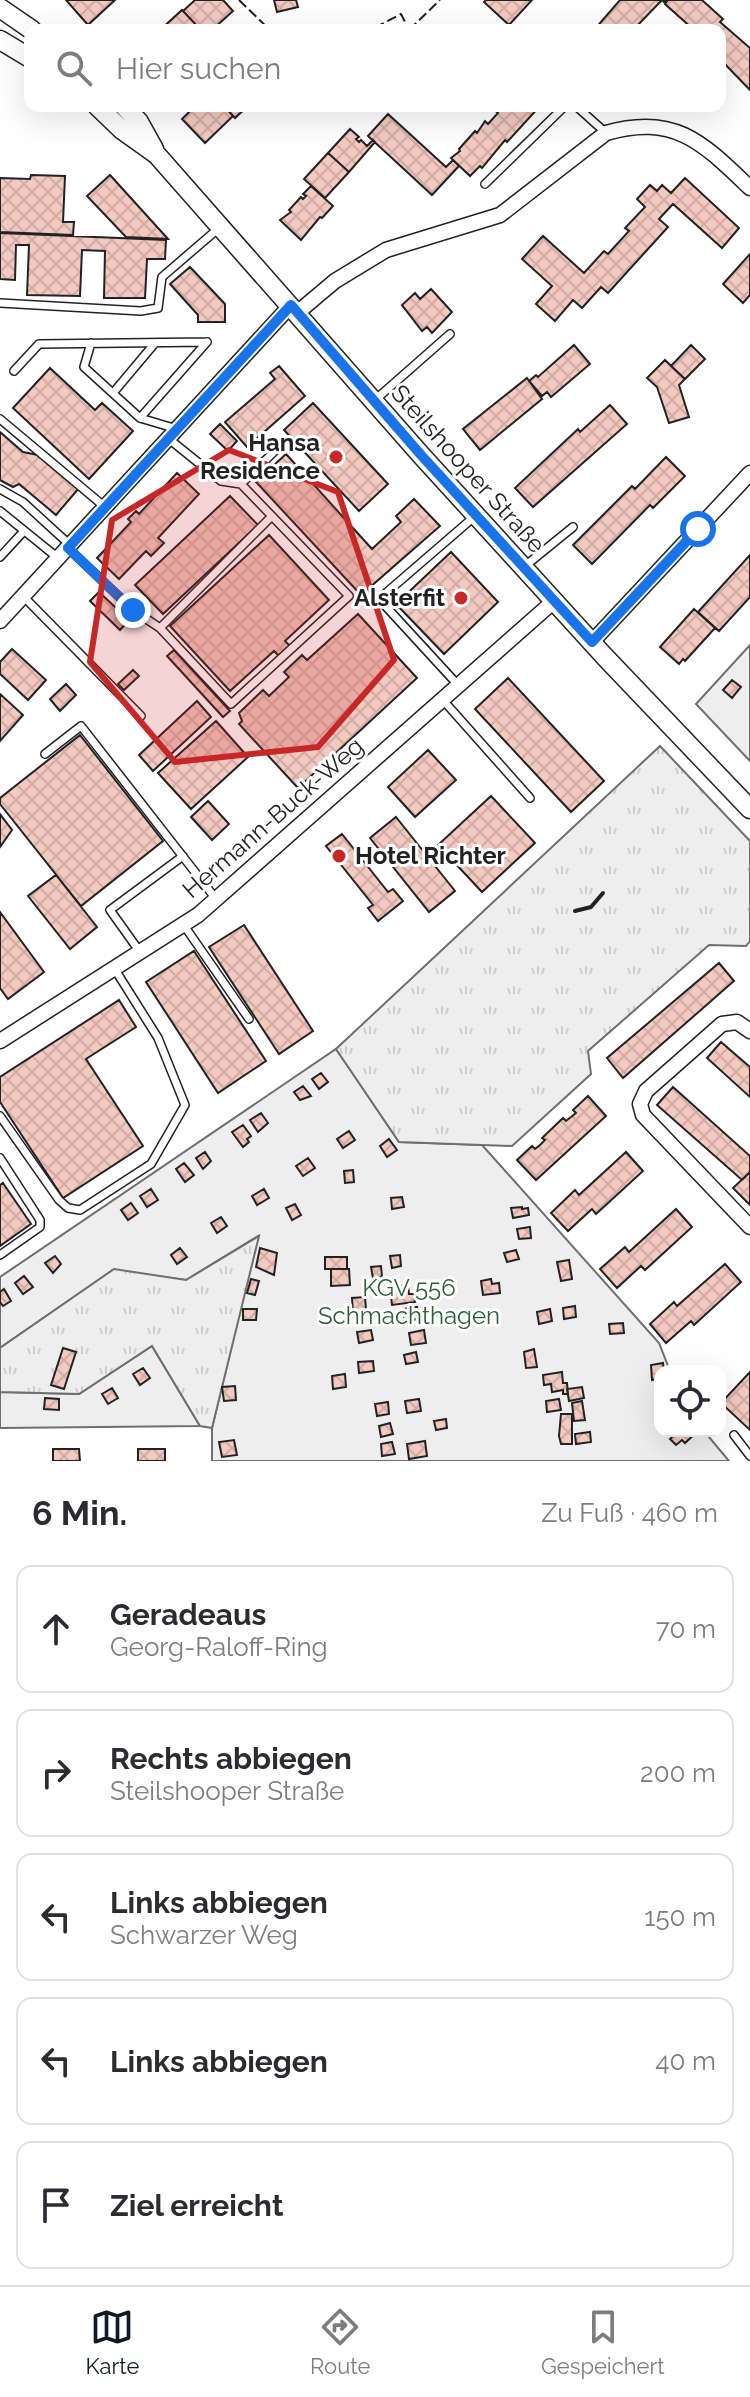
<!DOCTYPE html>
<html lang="de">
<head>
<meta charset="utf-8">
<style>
  body { margin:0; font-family:Raleway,sans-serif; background:#f7f7f7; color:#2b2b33 }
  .controls { position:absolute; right:24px; bottom:24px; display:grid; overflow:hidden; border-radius:16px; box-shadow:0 8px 32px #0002 }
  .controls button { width:72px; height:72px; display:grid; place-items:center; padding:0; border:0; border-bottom:2px solid #e1e1e2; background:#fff; color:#2b2b33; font:40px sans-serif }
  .stop { position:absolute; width:24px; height:24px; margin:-18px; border:6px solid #1a73e8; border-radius:50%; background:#fff }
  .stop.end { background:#1a73e8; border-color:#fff; box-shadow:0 2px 8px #0008 }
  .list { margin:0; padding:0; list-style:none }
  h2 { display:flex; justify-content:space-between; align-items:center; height:104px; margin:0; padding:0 32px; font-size:34px }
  h2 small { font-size:26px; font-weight:400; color:#7c7c81 }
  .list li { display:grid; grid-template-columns:52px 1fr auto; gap:24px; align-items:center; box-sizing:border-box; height:128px; margin:0 16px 16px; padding:0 16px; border:2px solid #e1e1e2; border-radius:16px }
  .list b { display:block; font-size:30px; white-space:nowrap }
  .list p { margin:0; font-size:26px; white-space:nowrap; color:#7c7c81 }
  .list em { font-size:26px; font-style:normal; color:#7c7c81 }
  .icon { flex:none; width:44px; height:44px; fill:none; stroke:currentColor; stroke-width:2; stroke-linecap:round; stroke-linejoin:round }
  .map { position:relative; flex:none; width:750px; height:1461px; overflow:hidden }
  .search { position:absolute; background:#fff; box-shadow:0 8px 32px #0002; left:24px; right:24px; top:24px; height:88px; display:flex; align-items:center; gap:20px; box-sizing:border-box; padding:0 28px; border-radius:16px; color:#7c7c81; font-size:30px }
  .sheet { height:824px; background:#fff }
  nav { display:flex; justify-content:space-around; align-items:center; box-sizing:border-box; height:112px; border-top:2px solid #e1e1e2; background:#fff; font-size:22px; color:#7c7c81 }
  nav a { display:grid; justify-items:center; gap:4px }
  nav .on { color:#111827 }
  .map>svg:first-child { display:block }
  .green { fill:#eee; stroke:#6f6f6f; stroke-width:2 }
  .park { fill:url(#park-tufts); stroke:#6f6f6f; stroke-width:2 }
  .building { fill:url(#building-cross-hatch); stroke:#222; stroke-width:2 }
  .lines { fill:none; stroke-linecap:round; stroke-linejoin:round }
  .lane-casing { stroke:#222; stroke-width:10 }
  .street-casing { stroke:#222; stroke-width:17 }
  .secondary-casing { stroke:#222; stroke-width:21 }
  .lane { stroke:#fff; stroke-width:7 }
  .street { stroke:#fff; stroke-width:14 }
  .secondary { stroke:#fff; stroke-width:18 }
  .fence { stroke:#222; stroke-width:2; stroke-dasharray:10 4; stroke-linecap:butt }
  .wall { stroke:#222; stroke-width:4 }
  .route { stroke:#1a73e8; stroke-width:10 }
  .marked { fill:#c62828; fill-opacity:0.2; stroke:#c62828; stroke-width:6; stroke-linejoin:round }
  .poi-dot { fill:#c62828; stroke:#fff; stroke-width:3 }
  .labels { text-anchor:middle; stroke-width:6; stroke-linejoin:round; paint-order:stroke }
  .poi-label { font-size:24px; font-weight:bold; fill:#222; stroke:#fff; text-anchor:end }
  .street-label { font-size:24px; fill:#222; stroke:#fff }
  .park-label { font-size:24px; fill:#2f5e38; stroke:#fff }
</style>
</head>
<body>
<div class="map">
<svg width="750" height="1461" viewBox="0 0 750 1461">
  <defs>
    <pattern id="park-tufts" width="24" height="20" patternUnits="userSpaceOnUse" patternTransform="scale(2)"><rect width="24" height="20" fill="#eee"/><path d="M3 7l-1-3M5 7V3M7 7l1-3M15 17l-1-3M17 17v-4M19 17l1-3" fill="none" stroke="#ccc"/></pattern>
    <pattern id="building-cross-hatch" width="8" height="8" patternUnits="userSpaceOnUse" patternTransform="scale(2)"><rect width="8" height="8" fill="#f3c9c0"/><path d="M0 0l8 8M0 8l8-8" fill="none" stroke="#d0aca5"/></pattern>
  </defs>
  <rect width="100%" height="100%" fill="#fff"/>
  <path class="green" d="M750,645V761L696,704Z
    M336,1049L399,1142L482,1145L659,1343L670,1371H660V1431H704L729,1461H212V1428L258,1236L186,1280L113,1270L0,1348V1277Z
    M152,1346L200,1426L0,1428V1392L79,1394Z"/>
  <path class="park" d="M660,746L750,841V941L746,946L709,945L588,1051L591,1074L512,1146L399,1142L336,1049Z
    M259,1236L212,1428L200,1426L152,1346L79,1394L0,1392V1348L114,1269L186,1280Z"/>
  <path class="building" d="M66,0H115L88,25Z
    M195,0H223L233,11L212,30H201L183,11Z
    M274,0H296L298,7L277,12Z
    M486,0H532L509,25L484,2Z
    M620,0H666L664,2L662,0L633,30H594Z
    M668,0H702L723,19L720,22L750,48V90L720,59V30H694L665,4Z
    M182,10L201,30H160Z
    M195,106H224L233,116L205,143L182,119Z
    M224,106H248L235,118Z
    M498,106H540L507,142L505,140L482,168L480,166L470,176L451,158L460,151L459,149L475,131L477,133L485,121L488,124L498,113L494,110Z
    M388,114L446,167L453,160L459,166L432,195L368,136Z
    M350,129L359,137L356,139L359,142L361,140L367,146L373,140L375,142L349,172L328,153Z
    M328,153L349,172L325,198L304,179Z
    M31,175L65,176L63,222H74L73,235L0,232V178L30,179Z
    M110,175L168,239L126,237L87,196Z
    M685,178L739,228L722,248L673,204L659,219L668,227L608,293L601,287L582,308L573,300L555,321L536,304L552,286L522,259L543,236L584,273L604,251L608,254L629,231L625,228L645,207L637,199L650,185L657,191L662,185L671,193Z
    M311,186L333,206L322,218L320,217L301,240L280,220L291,212L289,210L301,197L303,199L306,196L303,194Z
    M0,233L166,240L165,259H147L145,298H104L105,251L82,250L80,296L27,295L29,245H16L15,280L0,279Z
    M750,254V295L743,303L723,284Z
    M190,267L225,304V322H198V315L170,284Z
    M431,289L452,312L432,333L427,327L422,331L402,305L415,293L420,299Z
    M574,345L590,364L551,397L547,392L542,396L529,381L536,375L538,377Z
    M691,345L705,359L685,379L671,366Z
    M665,360L685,379L679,385L689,417L669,423L657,387L647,378Z
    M279,366L305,396L247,447L225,422L275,379L270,373Z
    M50,368L95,410L102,403L133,431L89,479L13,408Z
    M527,378L542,399L480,450L463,429Z
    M313,403L388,484L359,511L284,430Z
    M610,405L627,424L533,507L515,488L578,429L580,432Z
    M220,424L237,441L228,451L210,434Z
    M0,432L23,452L43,456L79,488L56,515L19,484L13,487L0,480Z
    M286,454L372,549L401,522L396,516L414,499L440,526L361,595L256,482Z
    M666,457L685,476L653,508L650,505L592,564L573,545L632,486L635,489Z
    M177,473L199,494L158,538L164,543L151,556L146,551L119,579L97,558L131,522L128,519L136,511L139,514Z
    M230,496L258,525L163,614L135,585Z
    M269,535L329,600L285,641L290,646L279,656L274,651L230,691L170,626Z
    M451,552L498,602L444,654L396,604Z
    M750,555V597L719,631L698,612Z
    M99,592L129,620L120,630L90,601Z
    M694,609L715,628L685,661L683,659L679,664L660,647Z
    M358,614L417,678L298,788L239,724L242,721L239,713L263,690L269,696L289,677L284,672L302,655L307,660Z
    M12,649L46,680L28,700L0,674V662Z
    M174,650L230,711L223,717L167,656Z
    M133,670L139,676L124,690L118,684Z
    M508,678L604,781L571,812L475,709Z
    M732,680L741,687L732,698L723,690Z
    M66,684L76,695L60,711L50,699Z
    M0,694L23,715L0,741Z
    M197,701L211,717L153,771L139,755Z
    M216,721L248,757L191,809L158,773Z
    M80,735L163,841L81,906L0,804V798Z
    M428,750L456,780L415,817L388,787Z
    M491,796L535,843L482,892L438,845Z
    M208,801L229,824L212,840L191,817Z
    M0,814L12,830L0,847Z
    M396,817L455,891L429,912L370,838Z
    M342,834L388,892L393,889L403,901L378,921L368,908L373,905L326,846Z
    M56,875L97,927L70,949L28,896Z
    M0,912L44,972L8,999L0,988Z
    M244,925L313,1031L279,1054L209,947Z
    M194,951L266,1061L218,1093L146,982Z
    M719,963L734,981L623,1078L607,1058Z
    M119,1000L136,1027L86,1059L143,1146L63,1198L0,1102V1077Z
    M721,1042L750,1067V1097L707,1058Z
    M321,1073L328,1082L319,1089L312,1079Z
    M303,1086L311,1096L300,1100L294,1092Z
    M673,1087L750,1156V1172L742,1180L657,1105Z
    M588,1096L606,1116L536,1180L517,1160L532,1146L535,1149L540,1145L545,1140L542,1138L563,1118L566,1121L576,1113L573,1110Z
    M261,1113L268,1123L258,1132L250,1120Z
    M243,1125L251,1136L247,1139L249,1142L243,1147L232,1132Z
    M349,1131L355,1140L343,1148L337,1139Z
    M389,1139L397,1150L387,1157L380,1146Z
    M205,1152L211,1161L203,1169L196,1158Z
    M626,1152L643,1171L596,1214L592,1209L568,1231L551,1213L575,1190L579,1195Z
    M308,1158L315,1168L303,1176L296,1166Z
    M184,1163L194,1175L185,1182L176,1169Z
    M353,1170L354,1182L345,1183L344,1171Z
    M750,1172V1205L733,1188Z
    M3,1183L31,1224L0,1246V1185Z
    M151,1189L158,1200L147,1207L140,1196Z
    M264,1189L269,1198L257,1205L252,1196Z
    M402,1197L404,1207L392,1209L391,1198Z
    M131,1203L138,1213L128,1220L121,1210Z
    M295,1204L301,1215L292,1220L286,1208Z
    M522,1207V1209L528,1208L529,1215L513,1218L511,1208Z
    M676,1209L692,1227L645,1270L641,1266L617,1288L600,1269L625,1247L629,1252Z
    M221,1217L227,1226L217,1233L211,1223Z
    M530,1227L531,1238L519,1239L517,1229Z
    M180,1248L187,1257L177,1264L171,1255Z
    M260,1248L277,1253L274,1275L256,1267Z
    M516,1250L519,1259L507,1262L504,1253Z
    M400,1255L401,1266L392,1268L390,1256Z
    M55,1256L61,1264L53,1273L45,1263Z
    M325,1257H347V1269H325Z
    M569,1260L572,1279L561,1281L557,1262Z
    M725,1264L741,1282L694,1325L691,1321L666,1343L650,1324L674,1302L677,1306Z
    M381,1266L382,1277L373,1278L371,1267Z
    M331,1269H349L350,1285L331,1286Z
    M24,1276L33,1287L23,1294L15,1283Z
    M251,1279L259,1281L255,1295L247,1293Z
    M491,1279L492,1284L499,1283L500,1293L483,1295L481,1281Z
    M408,1285L409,1294H414L415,1302L392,1305L390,1287Z
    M4,1289L11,1301L3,1306L0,1302V1292Z
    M365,1297L366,1310L353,1312L352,1298Z
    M575,1306L576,1317L564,1319L563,1308Z
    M417,1307L419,1319L405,1321L403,1309Z
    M243,1309H257L256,1320H243Z
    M550,1309L552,1321L539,1324L537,1312Z
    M623,1323L624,1333L610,1334L609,1324Z
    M371,1330L373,1340L359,1343L357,1332Z
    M424,1330L426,1343L411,1345L409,1333Z
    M63,1348L76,1352L64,1389L51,1385Z
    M534,1349L537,1367L526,1368L524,1352Z
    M416,1352L418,1362L406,1364L404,1355Z
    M373,1361L374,1371L359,1373L358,1362Z
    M663,1363L664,1371H660L657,1379L652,1380L651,1365Z
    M143,1368L150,1378L140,1385L133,1374Z
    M562,1372L563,1383H567L568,1394H563V1390L552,1392L551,1384L544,1385L543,1375Z
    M750,1372V1430L721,1403Z
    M345,1374L346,1387L333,1389L332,1376Z
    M235,1386L236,1400L224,1401L222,1387Z
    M582,1387L584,1398L569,1401L567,1389Z
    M112,1388L118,1398L108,1404L102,1394Z
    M45,1398L59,1399V1410L44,1409Z
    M419,1399L421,1411L407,1413L405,1401Z
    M559,1399L561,1410L547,1412L546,1401Z
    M582,1401L585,1420L574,1421L572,1403Z
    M388,1402L389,1414L377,1416L375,1404Z
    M561,1414H572V1444H561L559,1436Z
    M446,1419L447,1428L436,1430L434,1421Z
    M390,1423L393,1434L381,1437L379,1426Z
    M678,1431H698L685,1443L682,1440L676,1445L670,1439Z
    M590,1432L591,1442L576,1444L575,1434Z
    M234,1440L237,1455L222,1457L219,1442Z
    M425,1441L427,1456L409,1459L407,1444Z
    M392,1442L395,1454L382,1456L381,1444Z
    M53,1449H79L80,1461H53Z
    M138,1449H165V1461H138Z"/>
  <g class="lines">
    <g class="lane-casing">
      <path id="lane" d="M576,106L606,133
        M485,184L565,106
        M0,303L141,311L158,308L162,277L219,228
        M91,343L84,367L140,418L177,429
        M14,371L39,344L207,342
        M113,393L155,343
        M375,400L450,334
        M140,418L207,342
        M0,419L105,507
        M169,439L221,481L241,484L349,596L231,704L160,628L272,516
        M241,484L285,441
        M0,489L23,502L70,545
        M0,511L58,558
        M68,548L133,610L160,628
        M0,557L24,531
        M525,566L573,527
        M23,596L141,716
        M458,685L379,599L474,517
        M442,699L530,798
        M45,754L81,726L216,899
        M183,924L249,1019
        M140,952L110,910L183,856
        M0,1116L59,1200L68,1208L80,1210L151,1164L185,1105L158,1038L114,968
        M0,1158L40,1220V1227L0,1255
        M734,1435L750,1456"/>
    </g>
    <g class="street-casing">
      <path id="street" d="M297,313L335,281L386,250L500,215L606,133C675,113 703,143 750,188
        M0,621L291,305
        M592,642L750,473
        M750,1031L737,1022L722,1024L646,1091L640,1104L643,1115L750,1227
        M0,1041L198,915L554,601"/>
    </g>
    <g class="secondary-casing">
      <path id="secondary" d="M0,8L32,30
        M0,40L30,58
        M97,106L122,130L157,155L421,455L605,657L750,809
        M124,106L139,122L154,149"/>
    </g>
    <use href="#lane" class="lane"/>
    <use href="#street" class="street"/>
    <use href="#secondary" class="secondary"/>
    <path class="fence" d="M239,0L270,30
      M383,30L380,25L401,14L409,30
      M409,30L440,0"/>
    <path class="wall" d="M575,911L591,907L603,893"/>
  </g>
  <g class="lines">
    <path class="route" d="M133,610L68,548L291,305L421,455L592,642L698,529"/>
  </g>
  <path class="marked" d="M229,450L338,492L394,660L318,747L175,762L90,662L112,520Z"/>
  <g class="poi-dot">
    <circle cx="336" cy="457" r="8"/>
    <circle cx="461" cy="598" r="8"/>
    <circle cx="339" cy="856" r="8"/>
  </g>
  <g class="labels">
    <g class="poi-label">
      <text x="320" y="451">Hansa<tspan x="320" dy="28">Residence</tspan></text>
      <text x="445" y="606">Alsterfit</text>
      <text x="355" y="864" text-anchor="start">Hotel Richter</text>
    </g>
    <g class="street-label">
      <text transform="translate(468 469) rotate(48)" y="8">Steilshooper Straße</text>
      <text transform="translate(273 818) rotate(-41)" y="8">Hermann-Buck-Weg</text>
    </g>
    <g class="park-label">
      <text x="409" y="1296">KGV 556<tspan x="409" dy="28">Schmachthagen</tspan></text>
    </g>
  </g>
</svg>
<div class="controls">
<button><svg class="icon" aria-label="locate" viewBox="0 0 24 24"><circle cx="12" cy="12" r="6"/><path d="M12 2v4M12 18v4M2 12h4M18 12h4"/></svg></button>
</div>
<div class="stop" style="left:698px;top:529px"></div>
<div class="stop end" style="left:133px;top:610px"></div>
<div class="search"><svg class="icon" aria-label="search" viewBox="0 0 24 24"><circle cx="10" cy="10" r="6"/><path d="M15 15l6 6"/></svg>Hier suchen</div>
</div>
<section class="sheet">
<h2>6 Min.<small>Zu Fuß · 460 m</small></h2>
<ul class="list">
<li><svg class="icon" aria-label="ahead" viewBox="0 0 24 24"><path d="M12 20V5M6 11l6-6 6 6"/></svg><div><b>Geradeaus</b><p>Georg-Raloff-Ring</p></div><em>70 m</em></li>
<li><svg class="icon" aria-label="right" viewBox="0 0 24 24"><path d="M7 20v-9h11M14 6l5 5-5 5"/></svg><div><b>Rechts abbiegen</b><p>Steilshooper Straße</p></div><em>200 m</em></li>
<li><svg class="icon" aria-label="left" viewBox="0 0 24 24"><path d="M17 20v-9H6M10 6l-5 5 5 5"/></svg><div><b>Links abbiegen</b><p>Schwarzer Weg</p></div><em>150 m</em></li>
<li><svg class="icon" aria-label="left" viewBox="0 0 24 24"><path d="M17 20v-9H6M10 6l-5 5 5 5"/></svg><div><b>Links abbiegen</b></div><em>40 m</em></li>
<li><svg class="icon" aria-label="arrive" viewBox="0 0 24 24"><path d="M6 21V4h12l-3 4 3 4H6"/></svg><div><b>Ziel erreicht</b></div></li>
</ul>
</section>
<nav>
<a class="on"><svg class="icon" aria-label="map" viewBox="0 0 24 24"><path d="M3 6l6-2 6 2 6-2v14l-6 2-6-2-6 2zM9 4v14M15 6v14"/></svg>Karte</a>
<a><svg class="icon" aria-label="directions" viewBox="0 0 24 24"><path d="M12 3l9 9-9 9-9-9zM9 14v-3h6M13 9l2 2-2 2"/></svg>Route</a>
<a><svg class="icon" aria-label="saved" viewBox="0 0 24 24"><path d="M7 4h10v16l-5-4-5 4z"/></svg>Gespeichert</a>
</nav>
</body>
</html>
